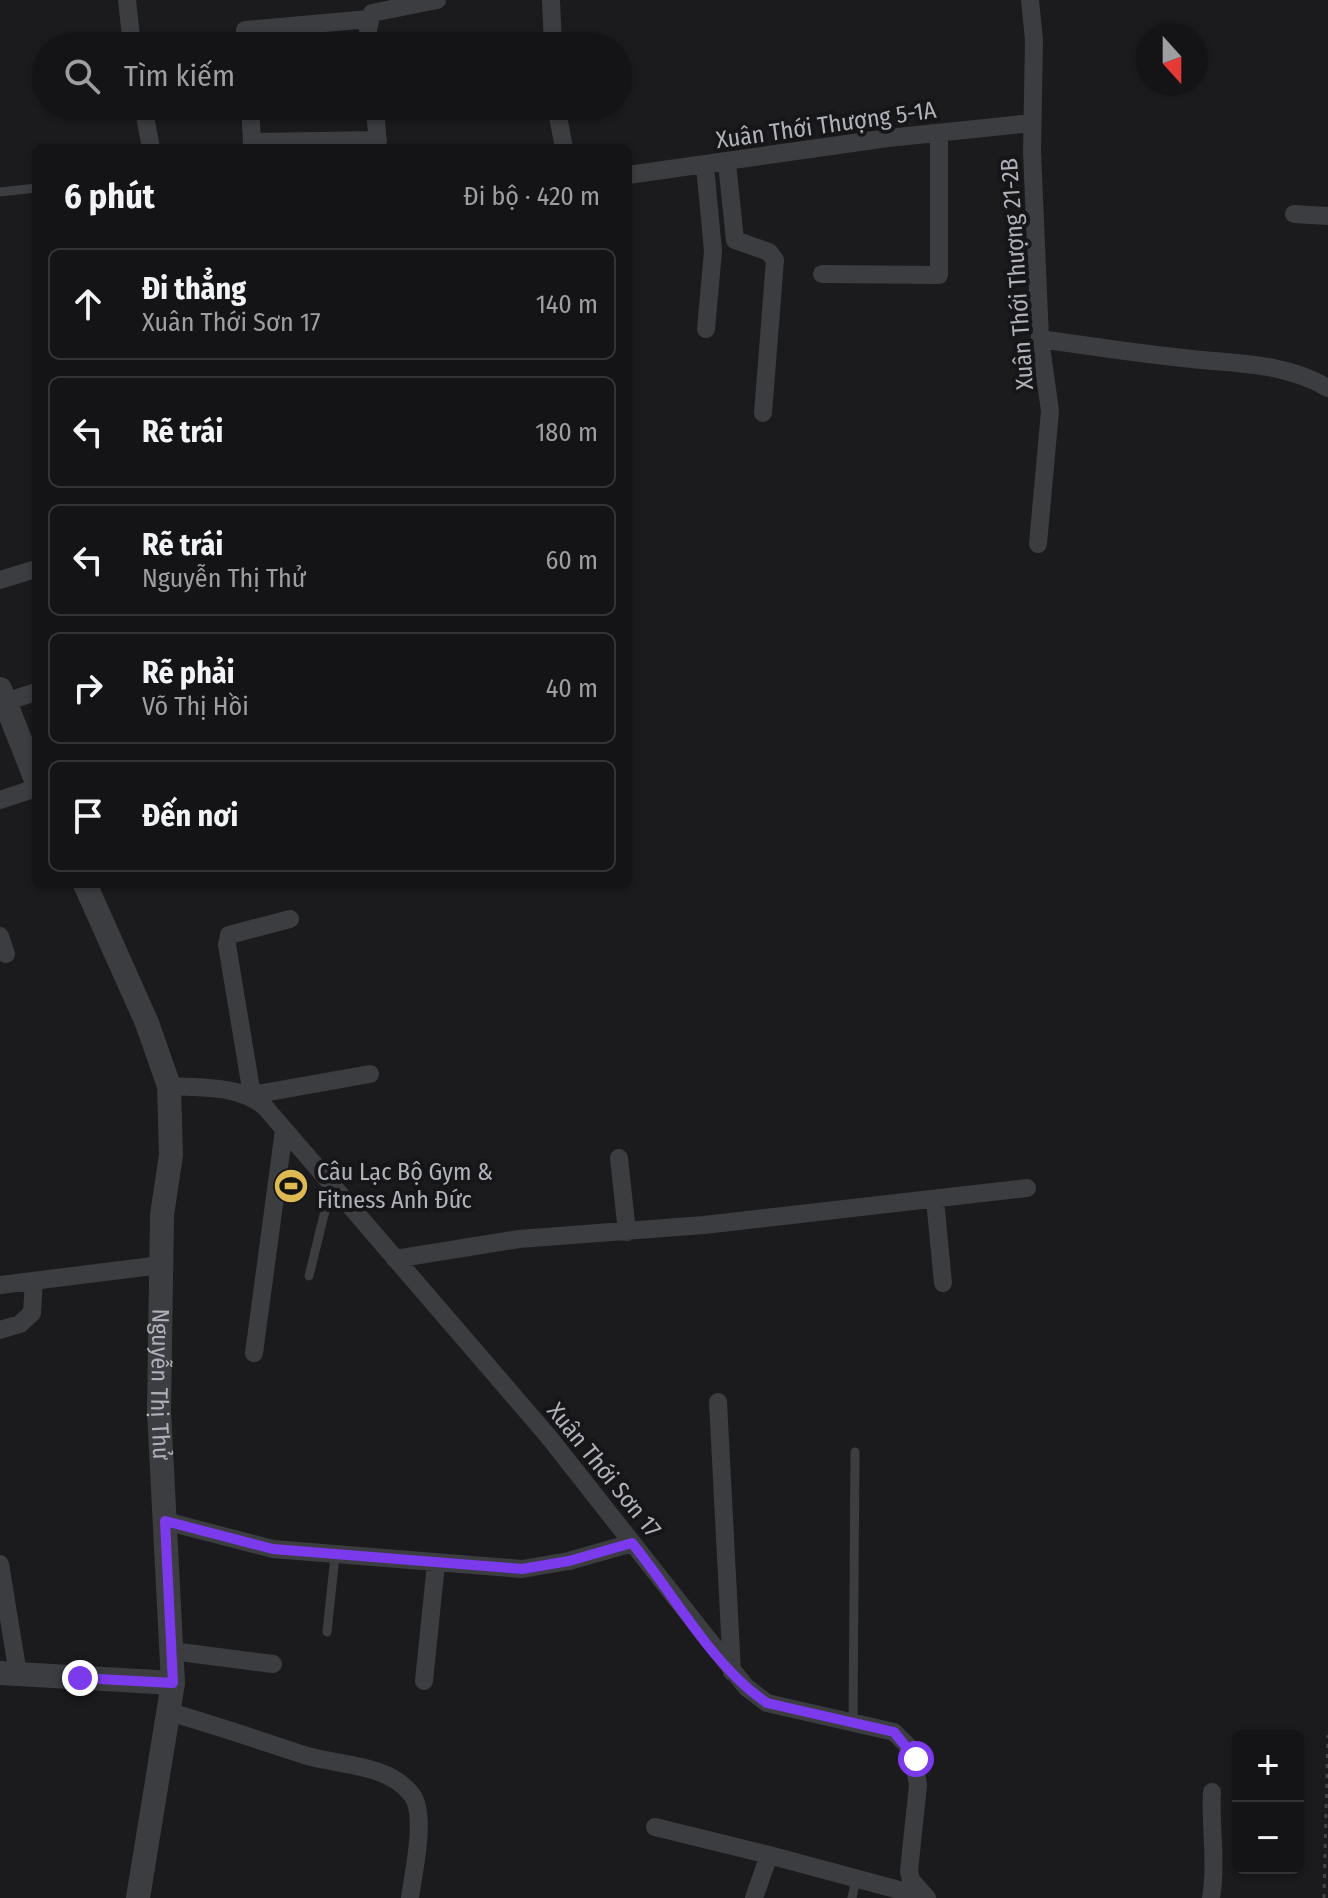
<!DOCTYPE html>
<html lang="vi">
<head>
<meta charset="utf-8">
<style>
  body { margin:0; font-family:"Fira Sans Condensed",sans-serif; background:#1d1d1f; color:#f1f3f6 }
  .controls { position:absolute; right:24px; bottom:24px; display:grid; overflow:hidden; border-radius:12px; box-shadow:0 2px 6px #0004 }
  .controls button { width:72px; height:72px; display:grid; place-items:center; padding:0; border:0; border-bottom:2px solid #333335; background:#141416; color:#f1f3f6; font:40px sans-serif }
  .compass { position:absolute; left:1136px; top:24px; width:72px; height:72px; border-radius:50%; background:#141416; box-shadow:0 2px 6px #0004; rotate:159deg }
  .stop { position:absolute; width:24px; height:24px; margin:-18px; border:6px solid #7c3aed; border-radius:50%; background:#fff }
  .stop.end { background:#7c3aed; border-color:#fff; box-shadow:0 2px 8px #0008 }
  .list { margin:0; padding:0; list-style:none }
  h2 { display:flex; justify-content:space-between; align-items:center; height:104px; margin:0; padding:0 32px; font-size:34px }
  h2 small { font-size:26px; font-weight:400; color:#9d9ea1 }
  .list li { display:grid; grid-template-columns:52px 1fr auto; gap:24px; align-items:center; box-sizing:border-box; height:112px; margin:0 16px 16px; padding:0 16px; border:2px solid #333335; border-radius:12px }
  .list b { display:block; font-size:30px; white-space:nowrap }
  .list p { margin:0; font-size:26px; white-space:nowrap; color:#9d9ea1 }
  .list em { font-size:26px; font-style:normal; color:#9d9ea1 }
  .icon { flex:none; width:44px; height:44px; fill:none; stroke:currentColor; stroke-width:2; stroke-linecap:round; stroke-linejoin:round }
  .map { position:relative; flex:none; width:1328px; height:1898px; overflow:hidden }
  .search { position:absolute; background:#141416; box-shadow:0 2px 6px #0004; left:32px; top:32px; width:600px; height:88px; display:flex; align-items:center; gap:20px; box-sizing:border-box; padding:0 28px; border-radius:44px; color:#9d9ea1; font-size:30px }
  .panel { position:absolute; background:#141416; box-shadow:0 2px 6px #0004; left:32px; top:144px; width:600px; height:744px; border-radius:12px }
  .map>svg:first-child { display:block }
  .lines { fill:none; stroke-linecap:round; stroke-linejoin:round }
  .path { stroke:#424348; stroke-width:3; stroke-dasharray:4 6; stroke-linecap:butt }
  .service { stroke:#3c3d41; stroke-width:9 }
  .minor { stroke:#3c3d41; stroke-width:18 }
  .tertiary { stroke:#3c3d41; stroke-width:24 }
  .route { stroke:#7c3aed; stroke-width:10 }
  .labels { text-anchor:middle; stroke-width:8; stroke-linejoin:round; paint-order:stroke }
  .street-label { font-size:24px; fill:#afb2ba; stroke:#161618 }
  .poi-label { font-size:24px; fill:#afb2ba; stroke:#161618; text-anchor:start }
</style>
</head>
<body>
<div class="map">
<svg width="1328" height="1898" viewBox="0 0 1328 1898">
  <rect width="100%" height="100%" fill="#1b1b1d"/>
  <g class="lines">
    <path class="path" d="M1324,1898L1328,1735"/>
    <path class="service" d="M0,192L36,188
      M309,1276L331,1186
      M327,1632L335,1556
      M853,1722L855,1452
      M852,1898L856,1879"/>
    <path class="minor" d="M127,0L132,46
      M551,0L553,46
      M1030,0L1034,40L1032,151L1040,339L1050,411L1038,544
      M246,46L245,30L369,19
      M369,46L368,29L372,13L437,0
      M143,106L151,148
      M250,106L252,142
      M375,106L378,148
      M556,106L564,148
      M252,148V142L378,140
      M727,163L735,240L769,252L775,260L763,413
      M705,166L713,251L706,329
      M628,175L888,138L1032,123
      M1294,214L1328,216
      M822,274L939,275V133
      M1040,339C1090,346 1141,354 1192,359C1240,364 1285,363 1328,388
      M0,580L36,569
      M5,702L36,692
      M0,800L36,788
      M290,919L229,935L227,945L252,1095L370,1074
      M0,936L6,954
      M169,1086C202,1088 240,1085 265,1107L548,1436L746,1687L767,1703L894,1732L912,1750L918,1785L909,1871L911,1880L927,1898
      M619,1158L627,1232
      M935,1200L943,1283
      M395,1259L519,1239L704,1225L1027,1188
      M0,1285L161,1265
      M0,1330L20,1324L32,1313L34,1281
      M254,1353L284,1130
      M718,1402L732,1672
      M165,1521L273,1549L522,1569L569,1561L632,1543
      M0,1564L18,1674
      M172,1651L273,1664
      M424,1681L436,1564
      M169,1712C215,1725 259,1740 304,1755C339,1766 388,1763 412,1795C427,1815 413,1874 410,1898
      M655,1827L769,1855
      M754,1898L769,1855L925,1897
      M1211,1898C1217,1862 1210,1828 1212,1792"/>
    <g class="tertiary">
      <path d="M0,689L36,780"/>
      <path id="s1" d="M85,884L147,1023L169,1086L171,1155L162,1215L159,1411L173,1683L138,1898"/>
      <path d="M0,1673L173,1683"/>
    </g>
  </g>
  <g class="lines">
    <path class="route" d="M80,1678L173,1683L165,1521L273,1549L522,1569L569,1561L632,1543C673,1593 713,1667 767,1703L894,1732L916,1759"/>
  </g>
  <defs>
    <g id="stadium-disc" transform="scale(1.8)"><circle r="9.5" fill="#ddb952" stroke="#161618"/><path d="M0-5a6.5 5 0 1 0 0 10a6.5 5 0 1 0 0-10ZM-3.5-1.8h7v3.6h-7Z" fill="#111"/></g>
  </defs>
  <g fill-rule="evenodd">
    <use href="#stadium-disc" x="291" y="1186"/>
  </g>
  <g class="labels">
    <g class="street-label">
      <text transform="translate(826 125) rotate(-8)" y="8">Xuân Thới Thượng 5-1A</text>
      <text transform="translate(1017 274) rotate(-94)" y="8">Xuân Thới Thượng 21-2B</text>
      <text dy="8" stroke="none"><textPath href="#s1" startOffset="518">Nguyễn Thị Thử</textPath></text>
      <text transform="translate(604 1470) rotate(51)" y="8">Xuân Thới Sơn 17</text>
    </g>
    <g class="poi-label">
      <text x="317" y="1180">Câu Lạc Bộ Gym &amp;<tspan x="317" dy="28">Fitness Anh Đức</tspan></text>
    </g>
  </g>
</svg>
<div class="controls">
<button>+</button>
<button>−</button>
</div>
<svg class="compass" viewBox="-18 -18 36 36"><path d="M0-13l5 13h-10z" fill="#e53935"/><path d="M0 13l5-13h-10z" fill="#9d9ea1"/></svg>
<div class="stop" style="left:916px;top:1759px"></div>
<div class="stop end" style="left:80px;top:1678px"></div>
<div class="search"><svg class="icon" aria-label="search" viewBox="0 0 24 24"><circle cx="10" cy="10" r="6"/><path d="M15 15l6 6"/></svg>Tìm kiếm</div>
<section class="panel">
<h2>6 phút<small>Đi bộ · 420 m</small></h2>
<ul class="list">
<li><svg class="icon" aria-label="ahead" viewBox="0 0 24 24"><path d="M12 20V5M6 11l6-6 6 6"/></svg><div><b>Đi thẳng</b><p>Xuân Thới Sơn 17</p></div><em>140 m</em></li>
<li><svg class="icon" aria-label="left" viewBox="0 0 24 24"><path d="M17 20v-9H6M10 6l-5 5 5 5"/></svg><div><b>Rẽ trái</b></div><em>180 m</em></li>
<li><svg class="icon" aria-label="left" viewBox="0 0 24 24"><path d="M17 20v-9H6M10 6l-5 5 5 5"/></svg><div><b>Rẽ trái</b><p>Nguyễn Thị Thử</p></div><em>60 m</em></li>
<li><svg class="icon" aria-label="right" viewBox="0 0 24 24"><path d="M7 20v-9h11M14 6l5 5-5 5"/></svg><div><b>Rẽ phải</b><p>Võ Thị Hồi</p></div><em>40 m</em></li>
<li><svg class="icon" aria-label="arrive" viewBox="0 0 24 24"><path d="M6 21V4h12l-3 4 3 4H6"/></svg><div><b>Đến nơi</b></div></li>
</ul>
</section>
</div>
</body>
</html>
